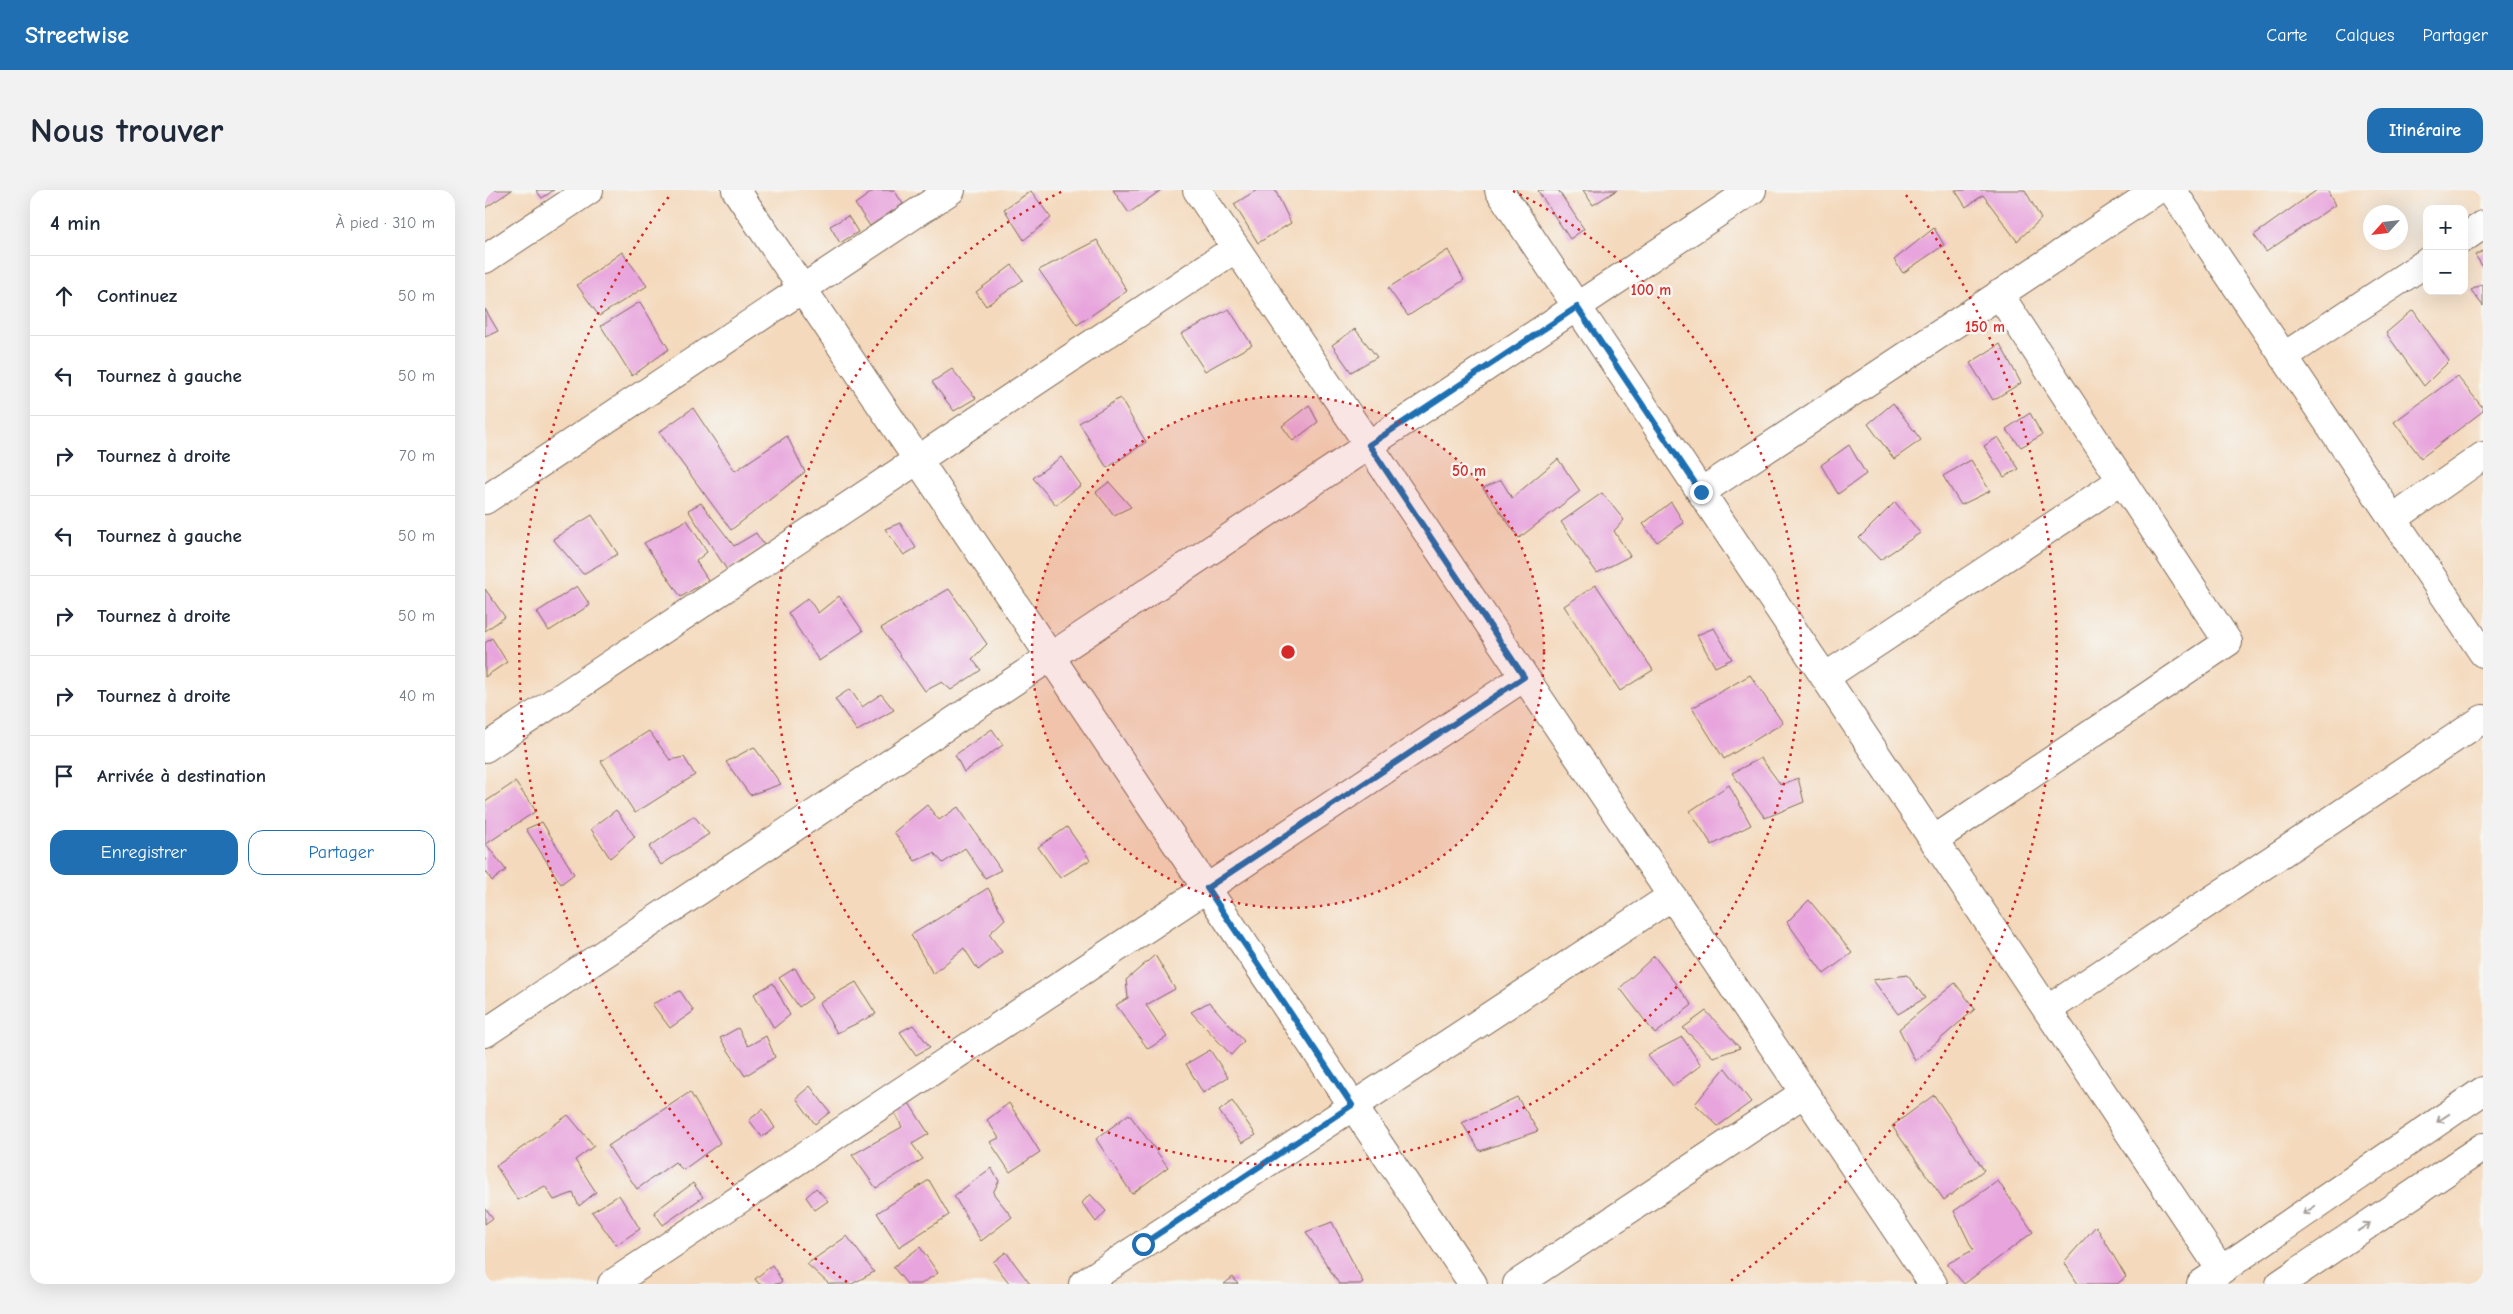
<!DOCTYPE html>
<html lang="fr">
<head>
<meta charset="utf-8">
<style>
  body { margin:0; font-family:"Comic Neue",sans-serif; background:#f2f2f3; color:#1f2937 }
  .controls { position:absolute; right:15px; top:15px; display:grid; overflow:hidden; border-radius:10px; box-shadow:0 5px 20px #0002 }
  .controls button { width:45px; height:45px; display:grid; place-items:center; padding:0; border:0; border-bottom:1px solid #e0e1e3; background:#fff; color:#1f2937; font:25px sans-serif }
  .compass { position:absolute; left:1878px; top:15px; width:45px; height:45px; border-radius:50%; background:#fff; box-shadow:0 5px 20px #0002; rotate:243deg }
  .stop { position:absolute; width:15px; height:15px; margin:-11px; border:4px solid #1f6fb2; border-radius:50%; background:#fff }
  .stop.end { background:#1f6fb2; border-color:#fff; box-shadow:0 1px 5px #0008 }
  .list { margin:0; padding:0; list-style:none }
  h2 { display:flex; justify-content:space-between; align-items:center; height:65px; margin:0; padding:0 20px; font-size:21px }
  h2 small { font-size:16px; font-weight:400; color:#747a83 }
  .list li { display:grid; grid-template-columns:32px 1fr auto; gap:15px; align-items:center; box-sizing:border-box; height:80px; padding:0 20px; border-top:1px solid #e0e1e3 }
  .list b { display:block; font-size:19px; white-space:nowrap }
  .list em { font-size:16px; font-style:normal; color:#747a83 }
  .actions { display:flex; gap:10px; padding:15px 20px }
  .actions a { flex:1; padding:11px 0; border:1px solid #1f6fb2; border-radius:15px; text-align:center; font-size:18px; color:#1f6fb2 }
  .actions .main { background:#1f6fb2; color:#fff }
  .icon { flex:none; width:28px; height:28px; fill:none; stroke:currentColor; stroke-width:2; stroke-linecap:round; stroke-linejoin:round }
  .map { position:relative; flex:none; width:1998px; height:1094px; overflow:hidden; border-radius:15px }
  header { display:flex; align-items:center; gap:30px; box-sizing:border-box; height:70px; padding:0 25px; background:#1f6fb2; color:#fff }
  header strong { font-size:24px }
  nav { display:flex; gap:28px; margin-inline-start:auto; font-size:18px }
  .intro { display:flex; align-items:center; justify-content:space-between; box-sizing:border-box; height:120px; padding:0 30px }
  h1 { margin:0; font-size:35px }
  .button { padding:12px 22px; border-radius:15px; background:#1f6fb2; color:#fff; font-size:18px; font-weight:700 }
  main { display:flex; gap:30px; padding:0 30px }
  aside { flex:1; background:#fff; border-radius:15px; box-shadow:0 5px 20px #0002 }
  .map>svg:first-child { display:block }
  .building { fill:#e8a5dd }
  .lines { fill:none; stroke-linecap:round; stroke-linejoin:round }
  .street-casing { stroke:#7c6755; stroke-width:30 }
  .secondary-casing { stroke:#7c6755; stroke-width:30 }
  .street { stroke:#fff; stroke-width:28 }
  .secondary { stroke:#fff; stroke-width:28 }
  .oneway { stroke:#a79f9a }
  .route { stroke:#1f6fb2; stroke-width:6 }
  .ring { fill:none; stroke:#d62828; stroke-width:2.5; stroke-dasharray:2.5 5 }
  .centre { fill:#d62828; stroke:#f6f6f2; stroke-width:2.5 }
  .ring-label { font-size:15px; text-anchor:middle; font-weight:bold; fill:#d62828; stroke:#f6f6f2; stroke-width:5; stroke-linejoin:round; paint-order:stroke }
</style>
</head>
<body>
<header>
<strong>Streetwise</strong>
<nav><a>Carte</a><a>Calques</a><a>Partager</a></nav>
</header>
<div class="intro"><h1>Nous trouver</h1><a class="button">Itinéraire</a></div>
<main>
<aside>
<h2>4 min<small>À pied · 310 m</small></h2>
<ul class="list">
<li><svg class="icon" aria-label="ahead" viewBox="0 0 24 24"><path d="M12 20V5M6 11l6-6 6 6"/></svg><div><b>Continuez</b></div><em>50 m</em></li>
<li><svg class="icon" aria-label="left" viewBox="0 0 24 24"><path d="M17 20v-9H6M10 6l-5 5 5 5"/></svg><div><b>Tournez à gauche</b></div><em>50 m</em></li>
<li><svg class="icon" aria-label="right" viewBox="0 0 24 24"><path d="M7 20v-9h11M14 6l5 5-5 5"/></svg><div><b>Tournez à droite</b></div><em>70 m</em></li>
<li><svg class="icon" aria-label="left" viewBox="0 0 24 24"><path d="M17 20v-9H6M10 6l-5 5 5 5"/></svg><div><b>Tournez à gauche</b></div><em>50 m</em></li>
<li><svg class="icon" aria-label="right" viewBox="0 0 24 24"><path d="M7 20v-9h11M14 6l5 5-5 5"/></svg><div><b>Tournez à droite</b></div><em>50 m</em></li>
<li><svg class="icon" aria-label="right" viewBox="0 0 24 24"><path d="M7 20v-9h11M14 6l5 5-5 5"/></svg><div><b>Tournez à droite</b></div><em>40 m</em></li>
<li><svg class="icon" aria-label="arrive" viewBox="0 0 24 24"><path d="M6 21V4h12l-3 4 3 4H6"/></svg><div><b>Arrivée à destination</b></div></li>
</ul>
<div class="actions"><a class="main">Enregistrer</a><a>Partager</a></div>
</aside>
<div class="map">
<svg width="1998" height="1094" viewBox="0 0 1998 1094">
  <rect width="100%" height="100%" fill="#f6f6f2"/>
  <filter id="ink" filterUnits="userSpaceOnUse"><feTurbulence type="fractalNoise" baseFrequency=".02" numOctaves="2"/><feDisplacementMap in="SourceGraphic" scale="10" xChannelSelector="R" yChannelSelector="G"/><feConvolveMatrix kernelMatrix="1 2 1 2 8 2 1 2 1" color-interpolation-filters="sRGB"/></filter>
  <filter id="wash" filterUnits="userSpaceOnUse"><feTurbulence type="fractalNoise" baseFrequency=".0096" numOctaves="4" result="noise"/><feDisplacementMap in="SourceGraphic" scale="20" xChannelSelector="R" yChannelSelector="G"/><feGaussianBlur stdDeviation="1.12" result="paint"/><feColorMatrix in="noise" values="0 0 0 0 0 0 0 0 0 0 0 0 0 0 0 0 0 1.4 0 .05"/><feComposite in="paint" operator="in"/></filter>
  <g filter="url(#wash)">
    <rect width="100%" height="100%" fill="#f4d9bc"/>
    <g id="blocks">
      <path class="building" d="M0,0H27L0,18Z
        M51,0H69L57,8Z
        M390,0H409L418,14L385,36L370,14Z
        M628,0H676L644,23Z
        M772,0H790L806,33L773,53L749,14Z
        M1054,0H1073L1099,39L1085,49L1053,1Z
        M1098,0H1132L1108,15Z
        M1470,0H1540L1556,29L1532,51L1498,5L1481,17Z
        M1832,0H1842L1850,15L1781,62L1769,45Z
        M546,1L566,28L539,50L519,19Z
        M363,26L373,42L355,53L345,36Z
        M1449,38L1459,55L1418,83L1409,70Z
        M612,50L642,101L592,135L554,80Z
        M963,60L979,90L923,126L903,98Z
        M1998,61V77L1990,65Z
        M137,62L162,96L114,126L92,95Z
        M527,75L538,90L501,116L491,102Z
        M1998,94V116L1986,100Z
        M155,112L184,159L147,186L116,136Z
        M0,119L13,141L0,147Z
        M744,119L767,155L720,181L696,144Z
        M1928,120L1964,171L1939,196L1901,143Z
        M870,139L892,167L866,182L847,155Z
        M1515,154L1536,193L1508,210L1485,173Z
        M467,179L491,208L469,221L447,192Z
        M1972,186L1998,218V221L1936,268L1909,232Z
        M635,208L661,252L622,278L594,233Z
        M1408,213L1436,250L1409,269L1383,234Z
        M824,215L833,232L808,251L797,236Z
        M208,218L250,281L302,246L320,282L246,340L174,242Z
        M1545,223L1557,245L1536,257L1521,239Z
        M1513,247L1534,279L1519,287L1499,256Z
        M1364,255L1381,284L1353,304L1336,275Z
        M576,267L596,295L571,315L548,288Z
        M1073,269L1095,301L1034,348L998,298L1016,290L1027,308Z
        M1486,270L1505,301L1476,315L1458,286Z
        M624,292L646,317L629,325L611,302Z
        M1117,303L1139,330L1129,341L1145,366L1112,383L1076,332Z
        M1186,312L1199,333L1172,352L1158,334Z
        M1410,312L1435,343L1395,370L1374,348Z
        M216,313L249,356L271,343L279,355L242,380L203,320Z
        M107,325L133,364L98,384L68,349Z
        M202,330L222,362L211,371L223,390L196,407L159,353Z
        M415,333L431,358L419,365L400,339Z
        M1111,395L1168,480L1135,501L1079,416Z
        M92,396L105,415L64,441L52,422Z
        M0,399L20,427L0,441Z
        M464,399L502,454L487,469L496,480L466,500L457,492L440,501L396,438Z
        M354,406L378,441L334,471L303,423L323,408L333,423Z
        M1229,438L1247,469L1230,477L1212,445Z
        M7,448L22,472L0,487V453Z
        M1265,485L1298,533L1239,569L1207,518Z
        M365,499L377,517L396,504L409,520L372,541L350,509Z
        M507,539L518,555L479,582L470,565Z
        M164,541L185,570L199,567L210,585L150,623L116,571Z
        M269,557L296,594L265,605L241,572Z
        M1276,568L1296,595L1313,588L1319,612L1280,628L1247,583Z
        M30,592L51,621L1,654L21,680L7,691L0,680V612Z
        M1244,595L1266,635L1227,655L1205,621Z
        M442,615L454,630L473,617L516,680L500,688L480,658L458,673L449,663L430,671L409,642Z
        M131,620L150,647L125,668L106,639Z
        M209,626L224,644L176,675L164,657Z
        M57,632L89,684L76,694L41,639Z
        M582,637L605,670L575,688L553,657Z
        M503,698L520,729L504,744L517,762L493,780L479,758L448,784L426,745Z
        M1324,710L1367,763L1339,784L1302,732Z
        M670,765L690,799L661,815L682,847L663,859L631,815L643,808L641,790Z
        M1169,766L1207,815L1170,844L1135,798Z
        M310,778L327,808L314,817L294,788Z
        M1422,785L1440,808L1413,824L1388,790Z
        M371,792L391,824L352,843L334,813Z
        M288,793L305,825L289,838L269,804Z
        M1470,793L1490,819L1430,871L1414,839Z
        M195,801L209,821L185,838L167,814Z
        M724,812L759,851L746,865L706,822Z
        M1221,821L1255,858L1228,867L1198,838Z
        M428,835L445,857L431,865L415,842Z
        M253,838L263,856L281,846L290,867L260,886L235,848Z
        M1197,847L1216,875L1188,896L1162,865Z
        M725,860L743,887L718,903L701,874Z
        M1240,878L1266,912L1233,936L1210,914Z
        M325,896L345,922L330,934L311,908Z
        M205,902L235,953L198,980L190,972L152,999L123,956Z
        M1449,905L1499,980L1459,1010L1407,936Z
        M1032,907L1053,941L995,961L977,933Z
        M747,911L771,945L757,953L734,921Z
        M424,913L444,944L427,954L438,969L391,998L367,965L417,937L408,919Z
        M524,913L555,962L525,982L505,952L514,948L502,930Z
        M278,919L290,938L277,947L264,930Z
        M644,924L683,977L647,1004L611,949Z
        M83,925L109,956L90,970L111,1002L94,1016L88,1003L69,1010L60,996L33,1010L11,976Z
        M506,978L514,991L508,1003L527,1027L496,1051L469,1006Z
        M444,990L464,1025L414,1057L392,1023Z
        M1513,991L1548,1042L1479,1094L1462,1074L1488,1060L1469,1021Z
        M208,993L218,1007L178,1035L169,1022Z
        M331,998L343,1011L330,1020L321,1007Z
        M605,1004L621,1021L611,1032L597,1013Z
        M134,1005L155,1039L131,1055L107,1022Z
        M0,1018L8,1028L0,1034Z
        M847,1032L878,1092L875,1094H854L821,1042Z
        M1611,1036L1641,1087L1632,1094H1593L1579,1072Z
        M362,1046L389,1082L367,1094H344L322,1074Z
        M435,1057L453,1083L436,1094H422L408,1077Z
        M521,1062L545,1094H525L508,1072Z
        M287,1075L297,1091L293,1094H274L270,1089Z
        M748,1087L753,1094H739Z"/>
    </g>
  </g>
  <g filter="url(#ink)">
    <use href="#blocks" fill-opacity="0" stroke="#7c6755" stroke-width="1"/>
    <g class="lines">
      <g class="street-casing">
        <path id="street" d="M251,0L988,1094
          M712,0L1448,1094
          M1014,0L1736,1080
          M1687,0L1998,463
          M1979,48L1998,35
          M0,69L104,0
          M1798,167L1942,72
          M1216,302L1672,0
          M0,310L466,0
          M1908,329L1998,266
          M1340,487L1637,290
          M0,558L751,58
          M1450,649L1743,452L1514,104
          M1562,820L1998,529
          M0,843L1267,0
          M127,1094L1039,487
          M598,1094L1187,706
          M1032,1094L1319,903"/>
      </g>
      <g class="secondary-casing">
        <path id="secondary" d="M1716,1094L1998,901
          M1795,1094L1998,957"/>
      </g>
      <use href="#street" class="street"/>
      <use href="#secondary" class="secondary"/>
    </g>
    <defs><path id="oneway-shaft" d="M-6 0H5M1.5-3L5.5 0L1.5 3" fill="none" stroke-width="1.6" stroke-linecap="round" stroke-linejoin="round" transform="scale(1.25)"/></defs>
    <g class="oneway">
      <use href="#oneway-shaft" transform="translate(1958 928) rotate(146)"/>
      <use href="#oneway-shaft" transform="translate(1824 1020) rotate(146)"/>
      <use href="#oneway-shaft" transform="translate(1879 1037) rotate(-34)"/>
    </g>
  </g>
  <g class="lines" filter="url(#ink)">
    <path class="route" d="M658,1054L867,915L722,698L1039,487L884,255L1092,117L1216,302"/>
  </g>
  <circle cx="803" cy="462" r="256" fill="#d62828" fill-opacity=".12"/>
  <g class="ring">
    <circle cx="803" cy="462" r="256"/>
    <path d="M1028 1A513 513 0 1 1 578 1"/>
    <path d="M362 1092A769 769 0 0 1 185 5M1421 5A769 769 0 0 1 1244 1092"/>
  </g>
  <circle cx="803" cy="462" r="8" class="centre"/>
  <g class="ring-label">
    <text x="1166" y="105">100 m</text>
    <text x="1500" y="142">150 m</text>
    <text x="984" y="286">50 m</text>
  </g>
</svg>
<div class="controls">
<button>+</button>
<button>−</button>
</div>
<svg class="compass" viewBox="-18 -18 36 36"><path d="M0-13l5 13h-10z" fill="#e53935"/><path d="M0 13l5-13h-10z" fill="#747a83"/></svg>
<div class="stop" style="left:658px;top:1054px"></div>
<div class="stop end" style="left:1216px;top:302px"></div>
</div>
</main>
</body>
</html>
